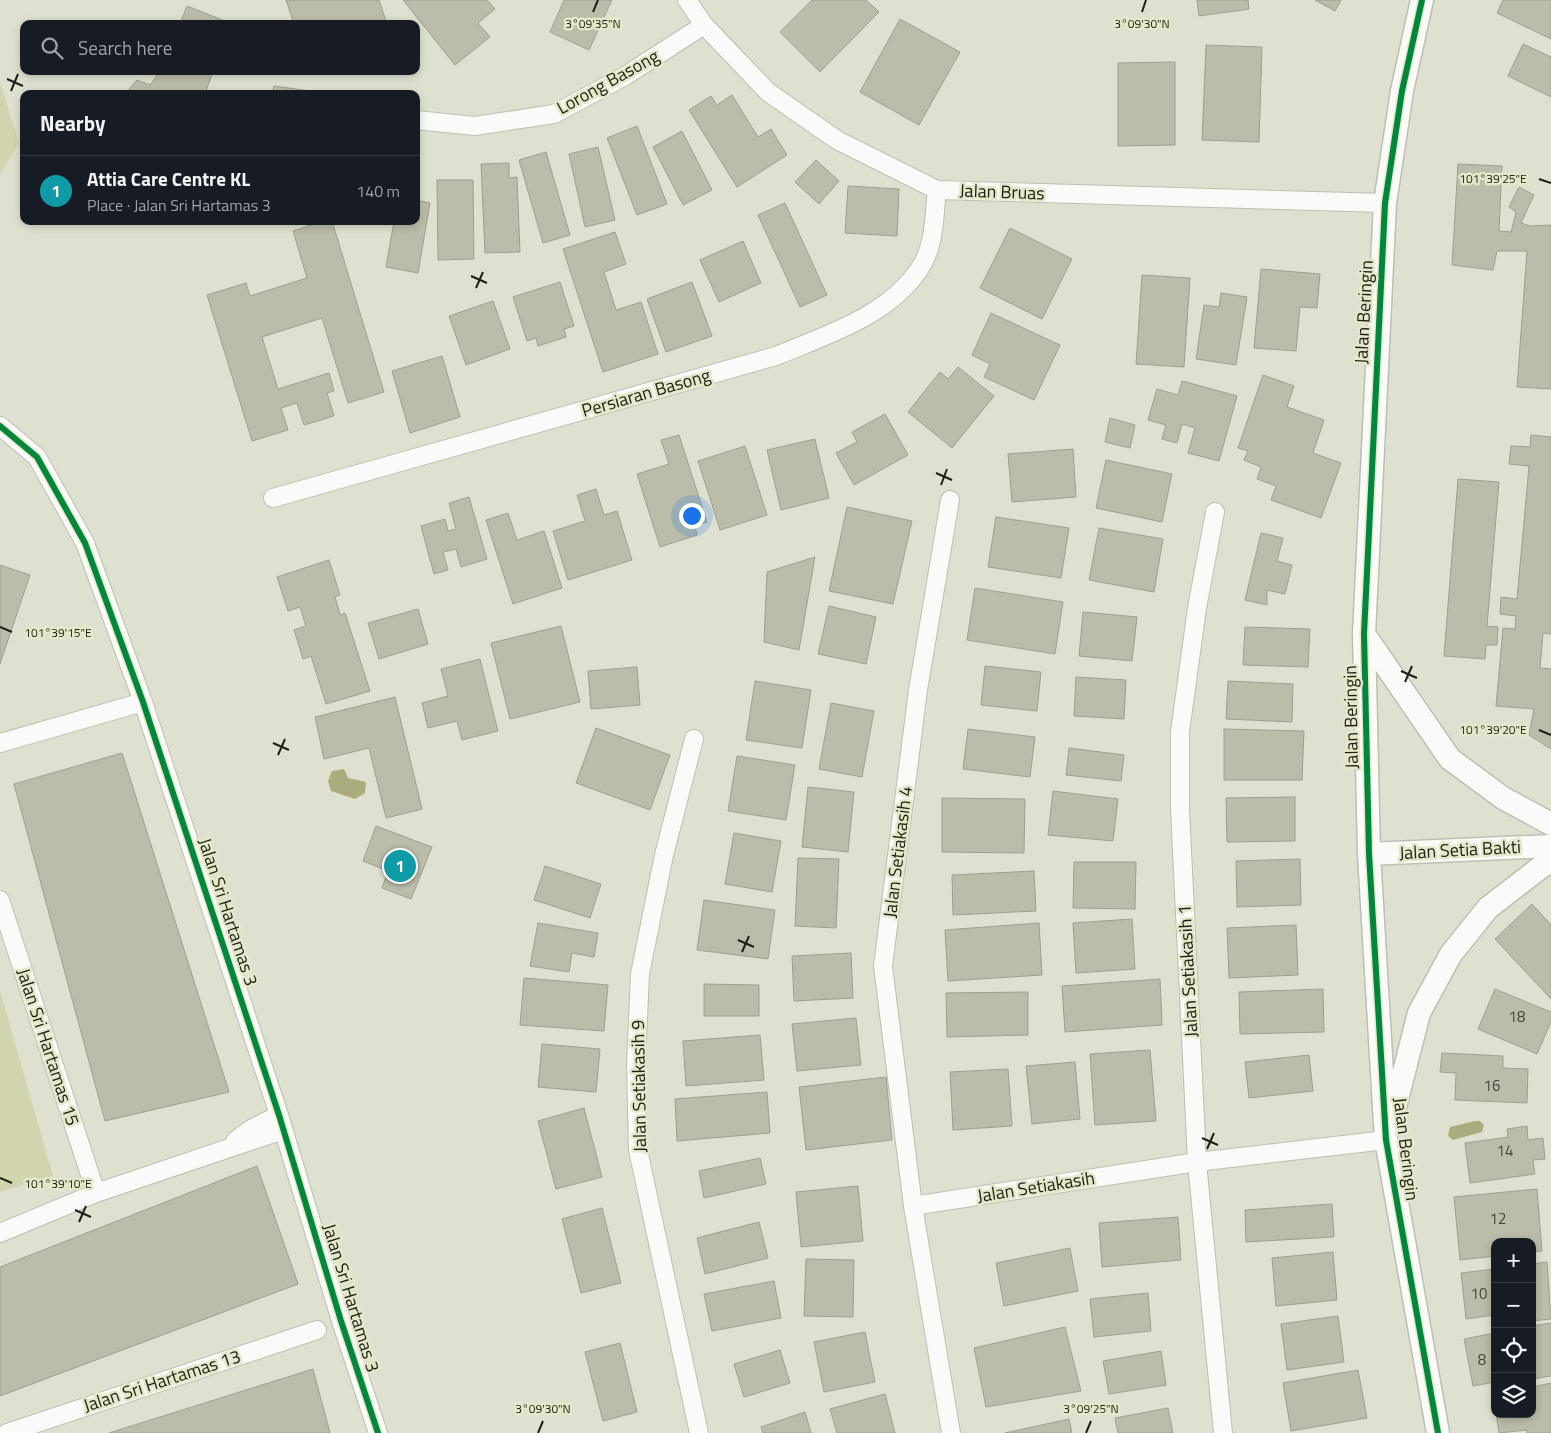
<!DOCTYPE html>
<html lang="en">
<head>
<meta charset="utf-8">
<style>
  body { margin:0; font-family:"Titillium Web",sans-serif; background:#20242c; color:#f1f3f6 }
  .controls { position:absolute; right:15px; bottom:15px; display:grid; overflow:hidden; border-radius:10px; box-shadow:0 2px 8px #0003 }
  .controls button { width:45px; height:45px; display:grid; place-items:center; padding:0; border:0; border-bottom:1px solid #363941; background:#171b24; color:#f1f3f6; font:25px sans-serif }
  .you { position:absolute; left:691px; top:515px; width:18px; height:18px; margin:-12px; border:4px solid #fff; border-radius:50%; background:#1a73e8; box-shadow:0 0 0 8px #1a73e833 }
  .badge { display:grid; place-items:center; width:32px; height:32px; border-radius:50%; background:#7c3aed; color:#fff; font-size:16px; font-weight:700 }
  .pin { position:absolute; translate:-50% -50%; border:2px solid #fff; box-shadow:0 1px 5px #0006 }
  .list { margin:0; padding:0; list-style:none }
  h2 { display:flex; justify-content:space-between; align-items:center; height:65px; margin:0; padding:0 20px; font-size:21px }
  h2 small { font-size:16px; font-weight:400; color:#9ea1a6 }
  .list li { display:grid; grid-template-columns:32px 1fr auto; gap:15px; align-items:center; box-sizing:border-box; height:70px; padding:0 20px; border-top:1px solid #363941 }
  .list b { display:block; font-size:19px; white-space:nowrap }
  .list p { margin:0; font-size:16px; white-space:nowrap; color:#9ea1a6 }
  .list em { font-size:16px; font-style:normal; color:#9ea1a6 }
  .icon { flex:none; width:28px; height:28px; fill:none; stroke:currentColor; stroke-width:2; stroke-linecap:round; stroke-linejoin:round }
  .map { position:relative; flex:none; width:1551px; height:1433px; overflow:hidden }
  .search { position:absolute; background:#171b24; box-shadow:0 2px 8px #0003; left:20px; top:20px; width:400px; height:55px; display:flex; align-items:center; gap:12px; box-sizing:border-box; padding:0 18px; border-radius:10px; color:#9ea1a6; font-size:19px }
  .panel { position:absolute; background:#171b24; box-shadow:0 2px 8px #0003; left:20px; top:90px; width:400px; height:135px; border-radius:10px }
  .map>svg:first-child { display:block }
  .green { fill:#d2d4b0 }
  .water { fill:#aaac7d }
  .building { fill:#bbbca9; stroke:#9e9f92 }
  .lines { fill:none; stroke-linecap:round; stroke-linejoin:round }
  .minor-casing { stroke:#bdbfb1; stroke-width:20 }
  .tertiary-casing { stroke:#bdbfb1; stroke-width:25 }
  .minor { stroke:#fafaf8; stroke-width:18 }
  .tertiary { stroke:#fafaf8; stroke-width:22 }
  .cycleway-casing { stroke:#e5e7ca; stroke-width:9 }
  .cycleway { stroke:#00873e; stroke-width:6 }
  .ticks { fill:none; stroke:#1f2015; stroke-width:2 }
  .labels { text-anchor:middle; stroke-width:5; stroke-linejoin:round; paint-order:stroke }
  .number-label { font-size:15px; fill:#46473a }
  .street-label { font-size:18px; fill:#1f2015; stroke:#e5e7ca }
  .ticks-label { font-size:12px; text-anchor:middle; fill:#1f2015; stroke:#e5e7ca; stroke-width:5; stroke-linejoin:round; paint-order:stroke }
</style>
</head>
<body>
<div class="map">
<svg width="1551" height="1433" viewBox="0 0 1551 1433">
  <rect width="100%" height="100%" fill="#dfe1d0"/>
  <path class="green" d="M0,82L19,143L0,174Z
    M0,991L53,1176L0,1192Z"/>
  <path class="water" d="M344,769L348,778L366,782L365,793L355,799L331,791L328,781L332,771Z
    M1475,1121H1480L1484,1125L1482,1132L1453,1140L1448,1136L1450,1127Z"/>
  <path class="building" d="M286,0H379L387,24H294Z
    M403,0H487L495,9L478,23L490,37L455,65Z
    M564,0H612L589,50L550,32Z
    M812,0H866L879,12L820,72L780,32Z
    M1197,0H1248L1249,9L1199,16Z
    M1315,0H1341L1335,11Z
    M1503,0H1551V39L1497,13Z
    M187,6L230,23V24H180Z
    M900,19L960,52L919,125L860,92Z
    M1523,44L1551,57V97L1508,76Z
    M1206,45L1262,47L1259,142L1202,140Z
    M1175,62V145L1118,146V63Z
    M160,71H213L205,94H125L137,80L150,85Z
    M274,86L324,93L272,94Z
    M732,95L758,137L771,129L787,155L737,187L689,110L711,96L717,105Z
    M637,126L667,204L637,215L607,138Z
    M682,131L712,190L683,205L653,147Z
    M598,147L615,220L585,227L569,154Z
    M546,152L570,235L543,243L519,160Z
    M816,160L839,181L819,204L795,182Z
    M509,163V178L517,177L520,252L485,253L481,164Z
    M1458,164L1502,166L1499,231L1511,232L1516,212L1509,207L1519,187L1534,195L1521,223L1530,226L1551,225V389L1517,387L1527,251H1497L1493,270L1452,265Z
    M437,180H473L474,259L438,260Z
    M848,186L899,189L897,236L845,233Z
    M416,200L430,203L418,273L386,267L394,221H416Z
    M785,203L827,295L800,307L758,215Z
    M323,221H332L384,392L348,403L322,318L262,337L278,389L329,373L334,391L327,393L334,416L304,425L297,403L281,408L288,430L252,441L207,295L246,283L250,296L307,278L293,231Z
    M1010,228L1072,259L1042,319L980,288Z
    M615,232L626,264L604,272L616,310L641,302L658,354L603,372L563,249Z
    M743,241L761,283L719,302L700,260Z
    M1261,269L1320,274L1317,308L1300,307L1296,351L1254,348Z
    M1142,275L1190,278L1184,367L1136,364Z
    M560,282L574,326L564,329L566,337L538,346L536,338L527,341L513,297Z
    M692,282L712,336L666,352L647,299Z
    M1221,293L1247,297L1236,365L1196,359L1204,305L1219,307Z
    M493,301L510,349L466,365L449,316Z
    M991,313L1060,345L1034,400L984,377L990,364L972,355Z
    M442,356L460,417L410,433L392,371Z
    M958,367L994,396L952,448L908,412L940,372L948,379Z
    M1263,375L1294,386L1287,407L1324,420L1313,453L1341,463L1321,518L1271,500L1276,486L1257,479L1261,467L1244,460L1248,451L1238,448Z
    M1182,381L1237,396L1219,461L1188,453L1195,428L1182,424L1177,443L1162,439L1166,425L1148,420L1157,389L1178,395Z
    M885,414L908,455L854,485L836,453L857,442L852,432Z
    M1110,418L1135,425L1130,448L1105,442Z
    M679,435L707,522L695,526L697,535L660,547L637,474L669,464L661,440Z
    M1531,435L1551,437V634L1543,633L1540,668L1551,669V749L1529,735L1534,709L1496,706L1503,628L1515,629L1516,616L1500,614L1501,597L1517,599L1529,466L1509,464L1511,446L1530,447Z
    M815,439L829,498L781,510L767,450Z
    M745,446L767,515L720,530L698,461Z
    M1073,449L1076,497L1012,502L1008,454Z
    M1106,460L1172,474L1162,522L1096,508Z
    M1458,479L1499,482L1487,626L1498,627L1497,645H1486L1485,659L1444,656Z
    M596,489L604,515L617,511L632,560L568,580L553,531L585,521L577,495Z
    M469,497L487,559L461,567L456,549L443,552L448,570L434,574L421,526L445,519L448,531L456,529L449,503Z
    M847,507L912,521L893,604L829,591Z
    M508,513L517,540L544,531L562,588L513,604L486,520Z
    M996,517L1069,528L1061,578L988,567Z
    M1099,528L1163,539L1154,592L1089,580Z
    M1261,533L1283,538L1277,561L1292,565L1285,594L1267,590V605L1245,600Z
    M815,557L799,650L764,642L767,572Z
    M329,560L340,595L335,597L340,615L345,613L370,691L326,704L311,656L303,659L294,630L306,626L300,607L288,611L277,577Z
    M0,565L30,575L0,664Z
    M975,588L1063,602L1055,654L967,640Z
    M829,606L876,617L866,664L818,654Z
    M418,609L428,644L379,659L368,623Z
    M1083,612L1137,617L1132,661L1079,656Z
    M561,626L580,702L510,719L491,643Z
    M1245,627L1310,629L1308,667L1243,665Z
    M480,659L498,731L462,740L457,721L428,728L422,703L448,696L441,669Z
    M985,666L1041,672L1037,711L981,705Z
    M637,667L640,705L591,709L588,671Z
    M1076,677L1126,680L1124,719L1074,716Z
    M755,681L811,690L802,748L746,740Z
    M1228,681L1293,684L1292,722L1226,719Z
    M395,697L422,809L386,818L369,748L324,759L315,717Z
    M831,703L874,711L862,777L819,769Z
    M596,728L670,755L650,810L576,783Z
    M968,729L1035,737L1030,777L963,769Z
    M1224,729L1304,731L1302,780H1224Z
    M1069,748L1124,755L1121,781L1066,775Z
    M122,753L229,1092L105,1121L14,784Z
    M737,756L795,765L786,820L728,811Z
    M808,787L854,792L848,852L802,847Z
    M1053,791L1118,799L1113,841L1048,835Z
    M1295,797V841L1227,842L1226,798Z
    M942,798L1025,799L1024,853L942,852Z
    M376,826L432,847L411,899L382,888L388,871L363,861Z
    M734,833L781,841L772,892L725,884Z
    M798,858L839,859L836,928L795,926Z
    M1300,859L1301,905L1237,907L1236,861Z
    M1074,862H1136L1135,909L1073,908Z
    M545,866L601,884L590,918L534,900Z
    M1034,871L1036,911L953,915L952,875Z
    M704,900L775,910L768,959L697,950Z
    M1532,904L1551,925V999L1495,939Z
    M1132,919L1135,969L1076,973L1073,923Z
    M538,923L598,933L594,957L572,953L569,972L530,966Z
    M1039,923L1042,975L948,981L945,930Z
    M1296,925L1298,975L1229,978L1227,928Z
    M851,953L853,998L794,1001L792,956Z
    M524,978L608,985L604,1031L520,1025Z
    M1160,979L1162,1025L1065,1032L1062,986Z
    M704,984L759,985V1016H704Z
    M1323,989L1324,1032L1240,1034L1239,992Z
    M1495,989L1551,1012V1022L1537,1054L1478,1029Z
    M1028,992V1035L947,1037L946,993Z
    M856,1018L861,1065L797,1071L792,1024Z
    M760,1035L764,1080L686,1086L683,1041Z
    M542,1044L600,1049L596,1092L538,1087Z
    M1150,1050L1156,1121L1095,1125L1090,1054Z
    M1442,1053L1503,1056V1068L1528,1069L1527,1103L1455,1100L1456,1073L1440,1072Z
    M1309,1055L1313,1091L1249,1098L1245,1062Z
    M1075,1062L1080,1119L1032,1124L1026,1066Z
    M1008,1069L1012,1126L953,1130L950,1072Z
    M886,1077L892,1140L806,1150L799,1087Z
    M767,1092L770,1133L677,1141L675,1099Z
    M584,1108L602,1177L556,1189L538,1121Z
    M1527,1126L1528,1140L1543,1138L1545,1159L1533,1160L1535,1174L1470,1183L1465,1143L1508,1137L1507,1129Z
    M760,1158L766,1184L704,1198L699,1171Z
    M257,1166L298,1284L0,1396V1267Z
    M858,1186L863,1241L801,1247L796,1192Z
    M1537,1189L1542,1251L1532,1252V1242H1495V1256L1460,1260L1454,1197Z
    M1332,1204L1334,1237L1246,1242L1245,1210Z
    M602,1208L621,1283L581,1293L562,1219Z
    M1178,1217L1181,1260L1102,1267L1099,1223Z
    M759,1222L768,1258L705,1274L697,1238Z
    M1070,1248L1078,1291L1004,1306L996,1263Z
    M1333,1252L1337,1300L1276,1306L1272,1258Z
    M806,1259L854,1260L853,1317L804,1316Z
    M1547,1262L1551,1319L1532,1321V1264Z
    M1495,1269V1315L1466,1319L1461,1273Z
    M774,1281L781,1318L712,1331L704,1294Z
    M1148,1293L1151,1331L1094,1337L1090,1299Z
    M1338,1316L1344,1362L1287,1370L1281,1324Z
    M1551,1323V1376L1532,1379V1326Z
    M1065,1327L1081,1391L986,1407L974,1348Z
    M865,1332L875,1382L824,1392L814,1342Z
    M1495,1333V1382L1473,1386L1464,1339Z
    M620,1343L637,1412L603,1421L585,1352Z
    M780,1350L790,1383L744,1397L734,1364Z
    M1161,1351L1166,1385L1109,1394L1103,1361Z
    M313,1369L330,1433H109Z
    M1358,1370L1367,1418L1291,1431L1283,1383Z
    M1551,1383V1433H1527V1430L1499,1433L1496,1414H1532V1387Z
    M885,1394L895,1433H837L830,1409Z
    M1168,1408L1173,1433H1118L1115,1418Z
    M805,1412L811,1433H763L761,1427Z
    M1069,1419L1072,1433H1005Z"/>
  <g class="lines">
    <g class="minor-casing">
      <path id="minor" d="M687,0L704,25L768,92L837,140L937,190L1385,203
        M416,120L475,126L554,114L625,76L704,25
        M0,426L37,457L85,543L143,702L279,1115L341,1321L378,1433
        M273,498L776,356C826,335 889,316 920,268C935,246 934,215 937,190
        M950,500L918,690L883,966L913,1206L951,1433
        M1215,512L1197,608L1180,732V809L1197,1162L1223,1433
        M694,739L664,855L640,974L636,1065L638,1150L699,1433
        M0,743L143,702
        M0,900L96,1193
        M235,1141L251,1129L279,1115
        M913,1206L1197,1162L1386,1140
        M0,1233L96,1193L283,1130
        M7,1433L317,1330"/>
    </g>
    <g class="tertiary-casing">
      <path id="tertiary" d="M1422,0L1402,91L1385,203L1364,634L1369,854L1386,1140L1438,1433
        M1364,634L1450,759L1503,798L1551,824
        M1369,854L1551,846
        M1392,1119L1419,1013L1451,954L1488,908L1541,867L1551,862"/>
    </g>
    <use href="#minor" class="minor"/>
    <use href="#tertiary" class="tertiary"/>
    <g class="cycleway-casing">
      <path id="cycleway" d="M1422,0L1402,91L1385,203L1364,634L1369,854L1386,1140L1438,1433
        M0,426L37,457L85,543L143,702L279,1115L341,1321L378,1433"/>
    </g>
    <use href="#cycleway" class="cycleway"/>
  </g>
  <path class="ticks" d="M593,12L598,0M1142,12L1146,0M7,79L23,86M11,91L18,74M1539,179L1551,183M471,276L487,283M476,288L483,272M936,473L952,480M941,485L947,469M0,627L12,632M1401,671L1417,678M1405,682L1412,666M1539,730L1551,735M273,743L289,750M278,755L285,739M738,940L754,947M742,952L749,936M1202,1138L1218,1145M1207,1149L1214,1133M0,1178L12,1183M75,1210L91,1217M79,1222L86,1206M538,1433L543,1421M1086,1433L1091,1421"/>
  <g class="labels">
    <g class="number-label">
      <text x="1517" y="1022">18</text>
      <text x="1492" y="1091">16</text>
      <text x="1505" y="1156">14</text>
      <text x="1498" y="1224">12</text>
      <text x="1479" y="1299">10</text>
      <text x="1482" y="1365">8</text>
    </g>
    <g class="street-label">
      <text transform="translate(608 82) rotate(-29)" y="6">Lorong Basong</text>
      <text transform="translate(1002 192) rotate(2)" y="6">Jalan Bruas</text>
      <text transform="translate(1364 312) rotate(-87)" y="6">Jalan Beringin</text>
      <text transform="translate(646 393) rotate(-16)" y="6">Persiaran Basong</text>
      <text transform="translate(1351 717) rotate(-91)" y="6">Jalan Beringin</text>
      <text transform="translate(1460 850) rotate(-3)" y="6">Jalan Setia Bakti</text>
      <text transform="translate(898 852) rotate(-83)" y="6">Jalan Setiakasih 4</text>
      <text transform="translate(228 912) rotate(72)" y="6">Jalan Sri Hartamas 3</text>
      <text transform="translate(1188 971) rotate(-93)" y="6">Jalan Setiakasih 1</text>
      <text transform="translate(48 1047) rotate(72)" y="6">Jalan Sri Hartamas 15</text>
      <text transform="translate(639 1086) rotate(-91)" y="6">Jalan Setiakasih 9</text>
      <text transform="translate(1406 1149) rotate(83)" y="6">Jalan Beringin</text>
      <text transform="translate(1036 1187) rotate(-9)" y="6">Jalan Setiakasih</text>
      <text transform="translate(351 1298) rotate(73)" y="6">Jalan Sri Hartamas 3</text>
      <text transform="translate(162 1381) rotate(-18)" y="6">Jalan Sri Hartamas 13</text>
    </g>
  </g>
  <g class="ticks-label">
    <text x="593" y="28">3°09'35"N</text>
    <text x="1142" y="28">3°09'30"N</text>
    <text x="1493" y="183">101°39'25"E</text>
    <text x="58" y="637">101°39'15"E</text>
    <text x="1493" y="734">101°39'20"E</text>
    <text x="58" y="1188">101°39'10"E</text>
    <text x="543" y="1413">3°09'30"N</text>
    <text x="1091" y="1413">3°09'25"N</text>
  </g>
</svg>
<div class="controls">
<button>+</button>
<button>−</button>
<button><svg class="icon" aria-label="locate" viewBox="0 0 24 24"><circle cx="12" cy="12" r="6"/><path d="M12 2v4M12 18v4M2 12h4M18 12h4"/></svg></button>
<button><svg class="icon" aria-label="layers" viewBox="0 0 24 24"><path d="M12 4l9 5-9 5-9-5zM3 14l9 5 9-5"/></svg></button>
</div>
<div class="you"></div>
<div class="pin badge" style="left:400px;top:866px;background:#0f9aa8">1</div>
<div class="search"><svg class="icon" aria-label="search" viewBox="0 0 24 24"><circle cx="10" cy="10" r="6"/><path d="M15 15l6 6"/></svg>Search here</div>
<section class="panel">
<h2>Nearby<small></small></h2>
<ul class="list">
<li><span class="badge" style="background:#0f9aa8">1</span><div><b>Attia Care Centre KL</b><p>Place · Jalan Sri Hartamas 3</p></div><em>140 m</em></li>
</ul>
</section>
</div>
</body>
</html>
